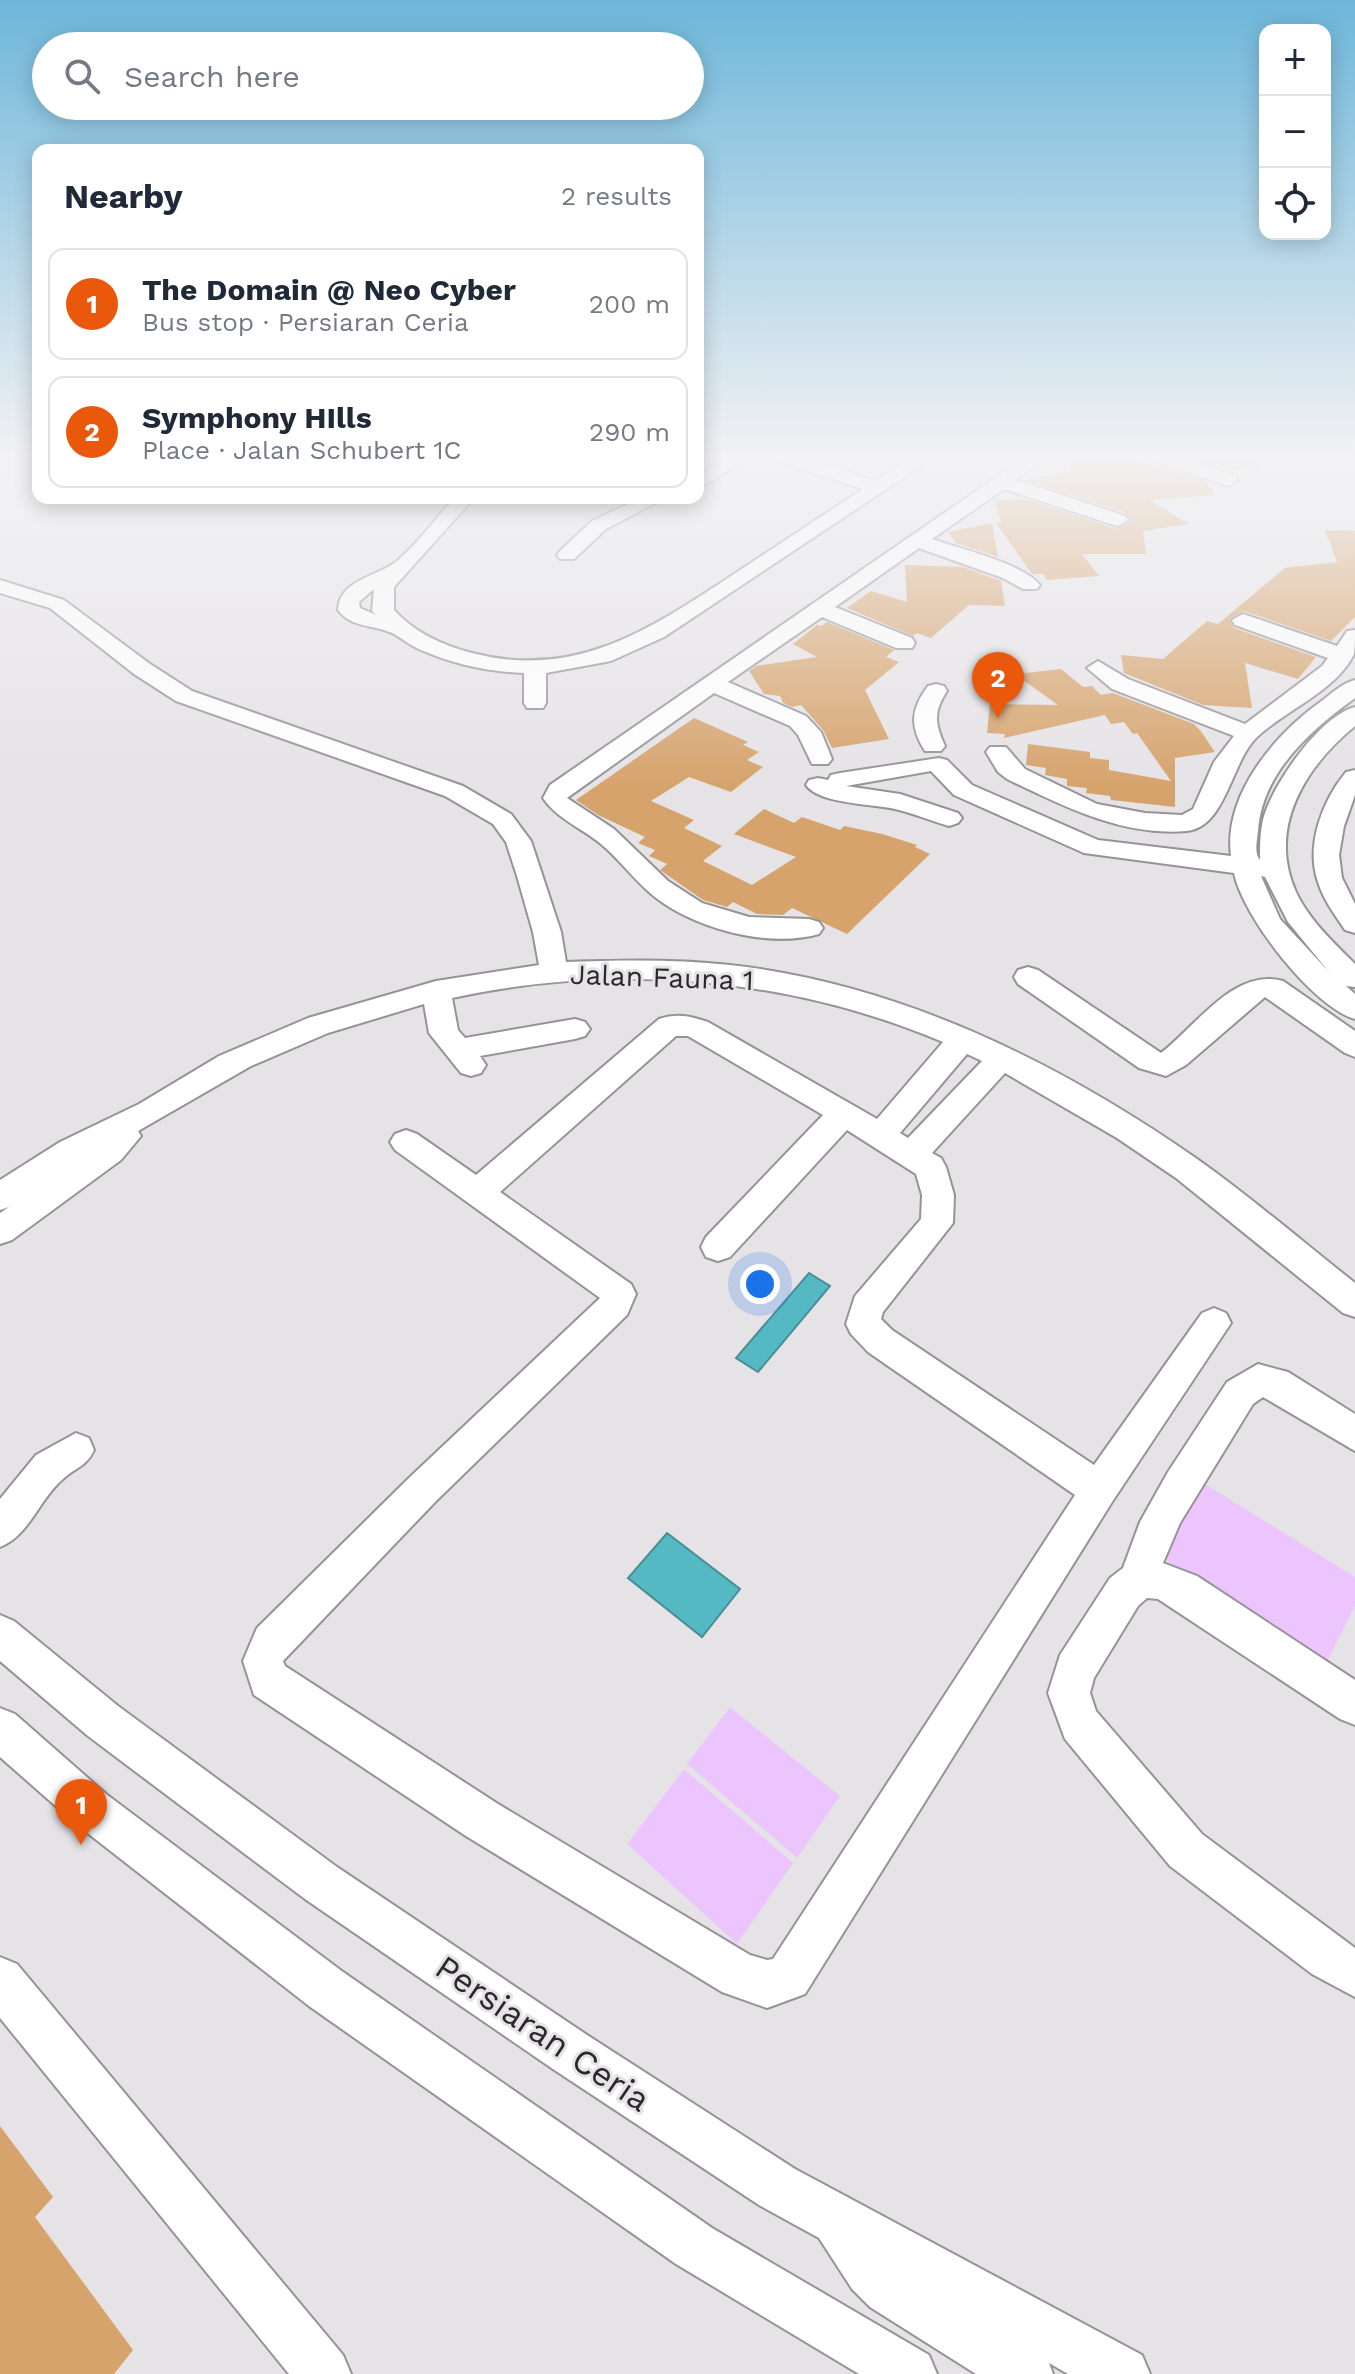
<!DOCTYPE html>
<html lang="en">
<head>
<meta charset="utf-8">
<style>
  body { margin:0; font-family:"Work Sans",sans-serif; background:#f6f6f7; color:#1f2937 }
  .controls { position:absolute; right:24px; top:24px; display:grid; overflow:hidden; border-radius:16px; box-shadow:0 4px 20px #0003 }
  .controls button { width:72px; height:72px; display:grid; place-items:center; padding:0; border:0; border-bottom:2px solid #e0e1e3; background:#fff; color:#1f2937; font:40px sans-serif }
  .you { position:absolute; left:760px; top:1284px; width:28px; height:28px; margin:-20px; border:6px solid #fff; border-radius:50%; background:#1a73e8; box-shadow:0 0 0 12px #1a73e833 }
  .badge { display:grid; place-items:center; width:52px; height:52px; border-radius:50%; background:#ea580c; color:#fff; font-size:26px; font-weight:700 }
  .pin { position:absolute; translate:-50% -66px; filter:drop-shadow(0 2px 4px #0008) }
  .pin::after { content:''; position:absolute; top:42px; width:28px; height:24px; background:inherit; clip-path:polygon(0 0,100% 0,50% 100%) }
  .list { margin:0; padding:0; list-style:none }
  h2 { display:flex; justify-content:space-between; align-items:center; height:104px; margin:0; padding:0 32px; font-size:34px }
  h2 small { font-size:26px; font-weight:400; color:#747a83 }
  .list li { display:grid; grid-template-columns:52px 1fr auto; gap:24px; align-items:center; box-sizing:border-box; height:112px; margin:0 16px 16px; padding:0 16px; border:2px solid #e0e1e3; border-radius:16px }
  .list b { display:block; font-size:30px; white-space:nowrap }
  .list p { margin:0; font-size:26px; white-space:nowrap; color:#747a83 }
  .list em { font-size:26px; font-style:normal; color:#747a83 }
  .icon { flex:none; width:44px; height:44px; fill:none; stroke:currentColor; stroke-width:2; stroke-linecap:round; stroke-linejoin:round }
  .map { position:relative; flex:none; width:1355px; height:2374px; overflow:hidden }
  .search { position:absolute; background:#fff; box-shadow:0 4px 20px #0003; left:32px; top:32px; width:672px; height:88px; display:flex; align-items:center; gap:20px; box-sizing:border-box; padding:0 28px; border-radius:44px; color:#747a83; font-size:30px }
  .panel { position:absolute; background:#fff; box-shadow:0 4px 20px #0003; left:32px; top:144px; width:672px; height:360px; border-radius:16px }
  .map>svg:first-child { display:block }
  .green { fill:#ecc5fe }
  .water { fill:#55b9c4; stroke:#488e96; stroke-width:2 }
  .building { fill:#d6a36c }
  .lines { fill:none; stroke-linecap:round; stroke-linejoin:round }
  .minor-casing { stroke:#959396; stroke-width:4 }
  .minor { fill:#fff; fill-rule:evenodd }
  .labels { text-anchor:middle; stroke-width:6; stroke-linejoin:round; paint-order:stroke }
  .street-label { font-size:28px; fill:#2a292b; stroke:#e5e3e6 }
  .near-street-label { font-size:34px; fill:#2a292b; stroke:#e5e3e6 }
</style>
</head>
<body>
<div class="map">
<svg width="1355" height="2374" viewBox="0 0 1355 2374">
  <rect width="100%" height="100%" fill="#e5e3e6"/>
  <path class="green" d="M1205,1484L1355,1577V1606L1326,1664L1162,1558Z
    M730,1707L840,1796L797,1858L687,1764Z
    M684,1769L793,1863L737,1944L627,1844Z"/>
  <path class="water" d="M809,1273L830,1286L758,1372L736,1358Z
    M667,1533L740,1589L702,1637L628,1578Z"/>
  <path class="building" d="M1068,456H1138L1141,464L1152,463L1157,468L1164,467L1205,481L1215,495L1149,500L1189,524L1143,531L1146,554H1082L1099,576L1047,580L1043,574H1032L996,523L1001,522L994,500L1025,499L1117,529L1131,521L1126,513L1025,480L1072,471Z
    M1194,456H1259V468L1231,471L1196,460Z
    M992,523L998,557L956,543L948,532Z
    M1325,530L1355,531V617L1331,641L1244,611L1229,619L1234,628L1316,657L1298,679L1245,663L1252,708L1203,705L1124,673L1121,655L1163,659L1207,621L1218,624L1285,568L1337,562Z
    M905,565L963,567L1001,581L1005,606L969,605L931,638L917,633L913,636L847,608L871,591L907,602Z
    M827,622L894,650L886,657L899,662L865,690L889,739L832,748L823,730L801,705L792,707L783,703L780,696L764,694L749,671L756,666L817,657L793,644L817,625L821,626Z
    M1061,669L1083,687L1092,686L1101,695L1113,693L1194,724L1200,730L1215,752L1175,758V807L1111,800L1110,796L1086,793L1087,788L1067,786V779L1045,775L1046,768L1026,765L1028,744L1090,752V758L1109,760V770L1171,781L1137,733L1133,734L1124,722L1111,724L1105,715L1004,738L1005,734L987,733L990,704L1058,705L1015,674Z
    M694,718L748,742L743,745L759,752L747,760L763,767L731,792L689,777L651,801L694,820L684,828L722,846L703,861L752,885L796,857L734,834L764,809L794,823L802,817L840,830L844,826L882,834L917,845L915,847L930,854L847,934L792,908L783,915L757,914L733,902L727,907L703,900L660,870L667,864L649,856L655,850L638,843L645,837L598,815L576,800Z
    M0,2126L53,2197L35,2217L133,2350L114,2374H0Z"/>
  <g class="lines">
    <g class="minor-casing">
      <path id="minor" d="M730,456H752L698,489V475Z
        M772,456H799L875,481L915,456H936L664,637L611,661L546,673V703L543,708H527L524,703V673C489,672 453,664 421,650C411,646 403,639 394,634C375,624 352,629 338,610C339,581 374,577 393,564C414,549 436,517 455,498H474L394,587V610C415,633 442,645 472,653C575,680 649,630 731,576C775,547 819,518 863,489L775,460ZM374,589L372,611L376,615L360,608L359,602Z
        M1027,456H1048L1016,480L1125,516L1128,520L1118,526L1111,524L1004,489L932,539C960,549 1022,563 1040,585L1037,589H1023L1003,578L919,548L835,607L912,638L915,643L912,648H896L822,617L728,682L806,716L821,732L832,759L828,764H812L798,735L790,726L714,693L567,798L614,829L668,881L702,903L749,917L809,919L819,922L823,928L819,934C767,949 688,927 649,892C632,877 618,858 601,844C582,828 557,819 543,798L550,785Z
        M1149,456H1175L1236,476L1238,480L1229,486L1222,484L1152,460Z
        M641,498H665L606,529L574,559H560L557,555L560,551L592,521Z
        M0,580L64,600L150,664L192,691L463,786L511,814L531,841L561,932L566,962C621,960 676,959 730,965C900,984 1058,1062 1197,1159C1252,1198 1303,1242 1355,1283V1317L1343,1313L1176,1178L1117,1138L1005,1073L932,1153L941,1158L946,1167L954,1195L953,1223L883,1312L881,1319L892,1330L1094,1465L1202,1313L1214,1308L1226,1313L1231,1323L1112,1502L805,1994L767,2008L722,1992L466,1836L254,1695L243,1661L257,1628L409,1478L600,1298L395,1150L390,1142L395,1134L406,1130L417,1134L476,1175L659,1019C677,1013 690,1016 708,1022L877,1119L943,1042C789,977 615,962 452,998L458,1030L465,1038L575,1019L585,1022L590,1029L585,1036L575,1039L480,1056L486,1065L481,1073L471,1076L461,1073L429,1033L424,1004L328,1033L251,1066L138,1131L141,1136L121,1160L12,1240L0,1244V1213L9,1207L0,1210V1180L60,1142L139,1104L219,1056L308,1018L436,981L539,965L533,932L517,876L506,842L493,824L445,796L176,701L134,674L50,608L0,593ZM676,1036H688L823,1115L706,1237L701,1247L706,1257L718,1261L730,1257L847,1130L916,1174L922,1195L921,1219L855,1296L846,1324L851,1334L868,1352L1075,1495L773,1959L767,1960L750,1955L498,1804L285,1666L283,1661L435,1502L627,1315L636,1294L631,1284L500,1192ZM967,1054L982,1061L908,1138L900,1133Z
        M1243,614L1337,646L1347,631L1355,630C1355,637 1355,647 1354,654C1336,691 1287,709 1257,737C1231,762 1226,827 1187,831C1123,837 1063,806 1007,779L998,772L986,752L990,747H1006L1025,769L1097,804L1145,813L1182,815L1193,809L1214,762L1234,736L1112,689L1087,668L1098,661L1128,679L1245,724L1322,666L1328,658L1235,625L1232,620Z
        M1355,680V698C1311,730 1262,772 1258,831C1257,841 1254,853 1260,860C1260,845 1260,830 1264,816C1274,783 1320,716 1355,707V726C1305,767 1267,828 1296,892C1309,920 1334,943 1355,964V987L1346,986L1355,994V1019C1313,1007 1243,917 1234,873L1084,853L954,795L931,771L846,786L900,794L958,813L962,818L958,823L949,826C931,821 913,813 895,809C873,804 819,804 806,785L809,780L818,778L828,780L831,775L840,773L939,758L947,760L972,785L1098,840L1231,856C1223,794 1276,733 1323,700C1333,692 1343,683 1355,680ZM1261,876L1265,877L1288,922L1329,972L1280,919Z
        M936,684L944,686L947,691C933,712 935,724 945,746L941,751H925C909,726 911,709 928,686Z
        M1355,770V795L1344,826L1339,855L1342,878L1355,904V933L1345,930C1335,915 1323,899 1318,882C1305,845 1323,800 1346,772Z
        M1028,967L1038,970L1161,1053C1196,1026 1235,967 1283,981L1355,1031V1057L1345,1053L1265,997L1186,1065L1166,1076L1139,1068L1018,984L1014,977L1018,970Z
        M1258,1364L1288,1372L1355,1414V1451L1263,1397L1253,1404L1180,1523L1163,1563L1197,1576L1355,1680V1725L1340,1719L1158,1599L1147,1598L1138,1606L1094,1678L1090,1693L1096,1711L1202,1834L1355,1948V1997L1312,1974L1170,1866L1065,1739L1048,1693L1060,1655L1110,1578L1123,1568L1140,1522L1168,1472L1227,1382Z
        M76,1433L89,1438L94,1450C87,1466 75,1468 63,1479C39,1499 30,1535 0,1547V1499L36,1455Z
        M0,1615L14,1621L118,1706L337,1867L587,2035L795,2169L1142,2355L1150,2374H1068L1049,2363L1053,2374H976L870,2307L852,2289L819,2238L759,2205L553,2069L305,1899L88,1736L0,1661Z
        M0,1708L15,1714L106,1794L343,1972L712,2228L929,2355L937,2374H859L676,2264L309,2006L76,1824L0,1757Z
        M0,1957L17,1964L343,2355L351,2374H289L0,2018Z"/>
    </g>
    <use href="#minor" class="minor"/>
  </g>
  <linearGradient id="sky" x2="0" y2="1"><stop stop-color="#6db6da"/><stop offset="0.58" stop-color="#f3f2f4"/><stop offset="1" stop-color="#f3f2f4" stop-opacity="0"/></linearGradient>
  <rect width="1355" height="788" fill="url(#sky)"/>
  <g class="labels">
    <g class="street-label">
      <text transform="translate(662 977) rotate(2)" y="10">Jalan Fauna 1</text>
    </g>
    <g class="near-street-label">
      <text transform="translate(543 2033) rotate(34)" y="12">Persiaran Ceria</text>
    </g>
  </g>
</svg>
<div class="controls">
<button>+</button>
<button>−</button>
<button><svg class="icon" aria-label="locate" viewBox="0 0 24 24"><circle cx="12" cy="12" r="6"/><path d="M12 2v4M12 18v4M2 12h4M18 12h4"/></svg></button>
</div>
<div class="you"></div>
<div class="pin badge" style="left:81px;top:1845px">1</div>
<div class="pin badge" style="left:998px;top:718px">2</div>
<div class="search"><svg class="icon" aria-label="search" viewBox="0 0 24 24"><circle cx="10" cy="10" r="6"/><path d="M15 15l6 6"/></svg>Search here</div>
<section class="panel">
<h2>Nearby<small>2 results</small></h2>
<ul class="list">
<li><span class="badge">1</span><div><b>The Domain @ Neo Cyber</b><p>Bus stop · Persiaran Ceria</p></div><em>200 m</em></li>
<li><span class="badge">2</span><div><b>Symphony HIlls</b><p>Place · Jalan Schubert 1C</p></div><em>290 m</em></li>
</ul>
</section>
</div>
</body>
</html>
